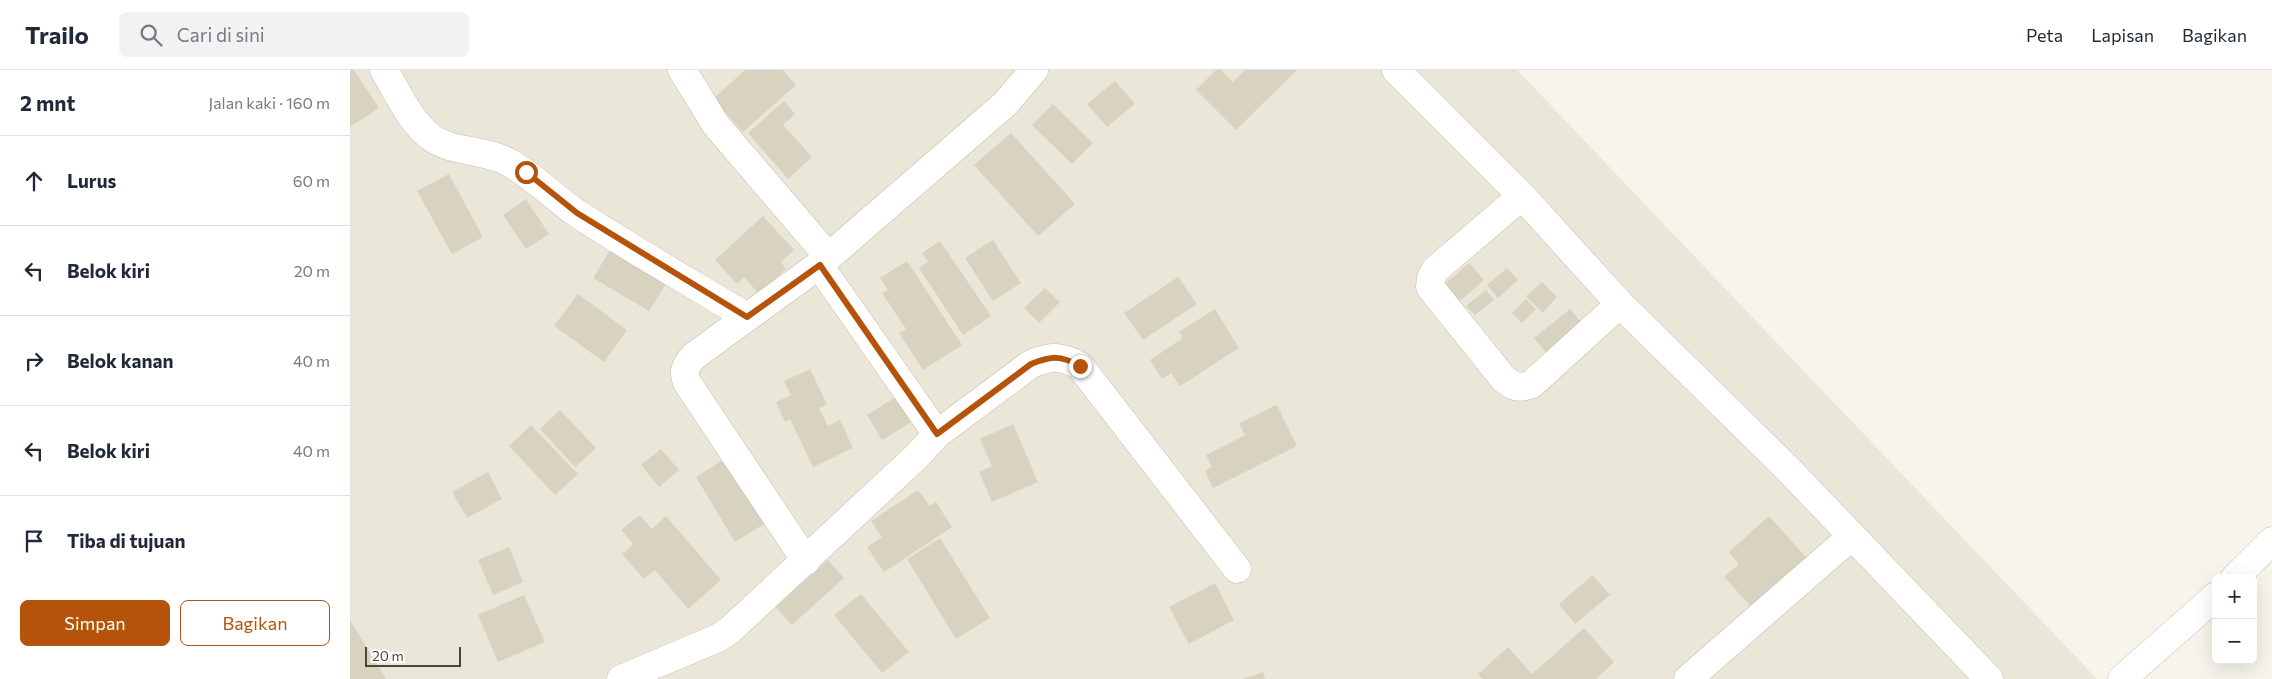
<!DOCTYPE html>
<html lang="id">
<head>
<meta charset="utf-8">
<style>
  body { margin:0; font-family:Commissioner,sans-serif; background:#f2f2f3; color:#1f2937 }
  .controls { position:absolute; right:15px; bottom:15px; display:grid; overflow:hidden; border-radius:8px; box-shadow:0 5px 20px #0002 }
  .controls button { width:45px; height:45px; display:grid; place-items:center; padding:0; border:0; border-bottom:1px solid #e0e1e3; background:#fff; color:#1f2937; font:25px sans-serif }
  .scale { position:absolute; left:15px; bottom:12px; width:96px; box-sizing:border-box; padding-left:5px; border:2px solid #4b4638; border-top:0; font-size:14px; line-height:18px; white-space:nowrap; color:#4b4638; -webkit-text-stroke:4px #fff; paint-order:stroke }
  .stop { position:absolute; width:15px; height:15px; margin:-11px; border:4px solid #b45309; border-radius:50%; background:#fff }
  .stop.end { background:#b45309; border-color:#fff; box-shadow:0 1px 5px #0008 }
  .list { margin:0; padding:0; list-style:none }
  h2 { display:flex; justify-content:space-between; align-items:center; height:65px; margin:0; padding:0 20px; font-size:21px }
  h2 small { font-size:16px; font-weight:400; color:#747a83 }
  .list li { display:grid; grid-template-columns:32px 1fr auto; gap:15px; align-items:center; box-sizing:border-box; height:90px; padding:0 20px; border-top:1px solid #e0e1e3 }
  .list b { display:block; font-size:19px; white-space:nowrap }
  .list em { font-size:16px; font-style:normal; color:#747a83 }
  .actions { display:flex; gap:10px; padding:15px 20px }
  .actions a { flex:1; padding:11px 0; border:1px solid #b45309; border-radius:8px; text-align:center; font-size:18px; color:#b45309 }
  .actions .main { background:#b45309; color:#fff }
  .icon { flex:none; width:28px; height:28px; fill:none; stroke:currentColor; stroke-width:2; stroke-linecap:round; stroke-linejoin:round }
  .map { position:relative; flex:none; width:1922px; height:609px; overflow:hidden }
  header { display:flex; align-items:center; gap:30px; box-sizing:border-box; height:70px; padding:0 25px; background:#fff; border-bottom:1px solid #e0e1e3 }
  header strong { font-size:24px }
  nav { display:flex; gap:28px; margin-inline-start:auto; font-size:18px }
  .search { width:350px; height:45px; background:#f2f2f3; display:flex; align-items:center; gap:12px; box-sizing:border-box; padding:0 18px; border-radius:8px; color:#747a83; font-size:19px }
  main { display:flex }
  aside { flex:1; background:#fff }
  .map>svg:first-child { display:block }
  .residential { fill:#eae7d9 }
  .building { fill:#d8d2c0 }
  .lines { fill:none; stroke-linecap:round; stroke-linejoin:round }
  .minor-casing { stroke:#c2bead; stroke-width:29 }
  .minor { stroke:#fff; stroke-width:28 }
  .route { stroke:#b45309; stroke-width:6 }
</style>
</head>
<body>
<header>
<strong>Trailo</strong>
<div class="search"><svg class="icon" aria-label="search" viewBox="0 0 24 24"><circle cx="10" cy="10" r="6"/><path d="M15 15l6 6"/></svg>Cari di sini</div>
<nav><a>Peta</a><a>Lapisan</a><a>Bagikan</a></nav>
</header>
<main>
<aside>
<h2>2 mnt<small>Jalan kaki · 160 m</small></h2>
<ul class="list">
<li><svg class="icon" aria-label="ahead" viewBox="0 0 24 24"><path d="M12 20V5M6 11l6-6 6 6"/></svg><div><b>Lurus</b></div><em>60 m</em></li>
<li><svg class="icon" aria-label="left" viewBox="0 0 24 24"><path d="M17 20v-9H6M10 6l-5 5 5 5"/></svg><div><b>Belok kiri</b></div><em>20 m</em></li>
<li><svg class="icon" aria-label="right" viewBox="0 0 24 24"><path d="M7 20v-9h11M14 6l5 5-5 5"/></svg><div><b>Belok kanan</b></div><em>40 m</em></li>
<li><svg class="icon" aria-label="left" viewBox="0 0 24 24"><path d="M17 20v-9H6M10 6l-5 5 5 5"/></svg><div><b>Belok kiri</b></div><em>40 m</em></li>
<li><svg class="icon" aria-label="arrive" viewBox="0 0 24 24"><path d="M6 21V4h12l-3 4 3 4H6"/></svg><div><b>Tiba di tujuan</b></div></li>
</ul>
<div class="actions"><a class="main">Simpan</a><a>Bagikan</a></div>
</aside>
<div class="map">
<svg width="1922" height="609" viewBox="0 0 1922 609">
  <rect width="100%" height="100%" fill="#f6f4eb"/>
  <path class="residential" d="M0,0H1167L1747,609H0Z"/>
  <path class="building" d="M0,0H4L29,38L0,57Z
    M395,0H433L446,15L393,62L363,29Z
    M866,0H871L883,12L895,0H947L886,60L846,20Z
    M765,11L785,34L757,57L737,34Z
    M434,31L445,44L433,55L462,87L438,109L398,63Z
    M703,34L743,73L722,94L682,55Z
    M661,63L725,134L688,166L624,95Z
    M99,104L133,167L102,184L67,121Z
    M176,129L199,164L176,179L153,145Z
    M413,146L444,180L431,192L436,199L409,224L394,207L387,214L365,190Z
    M266,170L322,204L299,241L243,208Z
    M643,170L671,213L643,231L615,188Z
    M590,171L641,246L613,265L569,198L578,192L572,183Z
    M557,191L612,275L573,300L549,263L556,259L532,223L538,220L530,208Z
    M1119,193L1134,210L1103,237L1088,220Z
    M1157,198L1168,210L1148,228L1137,215Z
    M828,207L847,234L793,270L774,243Z
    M1192,212L1207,227L1193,243L1176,226Z
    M695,218L710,232L689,253L674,238Z
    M1136,220L1144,230L1125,245L1116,236Z
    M228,224L277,260L254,292L204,256Z
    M1176,229L1186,239L1172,253L1162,243Z
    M865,239L889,278L830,316L821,303L812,309L800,290L833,268L829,262Z
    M1220,239L1233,254L1197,284L1184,268Z
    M460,299L477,334L469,338L478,356L490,350L503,378L463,397L440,349L435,352L426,332L441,325L434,311Z
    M546,327L561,352L532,370L517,345Z
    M927,335L947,376L863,418L855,401L862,397L856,385L895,365L889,353Z
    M210,340L246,378L225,397L190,359Z
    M663,354L688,412L642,432L629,402L642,396L630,369Z
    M181,355L228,404L205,425L159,376Z
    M311,379L329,400L309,417L291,395Z
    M381,385L421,450L385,472L346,407Z
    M138,402L152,429L117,448L102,422Z
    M568,420L580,436L586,432L602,457L534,502L517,477L532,467L521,451Z
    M290,445L302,459L316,446L371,510L338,539L305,500L294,509L272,484L283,474L271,460Z
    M1419,446L1461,493L1406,542L1374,507L1389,494L1379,482Z
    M590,468L640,548L606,569L557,489Z
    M159,477L173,512L143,525L128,490Z
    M478,490L494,508L442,555L425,537Z
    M1243,505L1260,525L1225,554L1209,534Z
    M865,513L884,550L839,574L819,537Z
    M511,524L559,582L532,603L484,545Z
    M174,525L195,572L148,592L128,545Z
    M0,550L36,609H0Z
    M1234,558L1264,592L1246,609H1133L1128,604L1158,577L1182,604Z
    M913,602L915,609H892Z"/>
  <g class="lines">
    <g class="minor-casing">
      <path id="minor" d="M34,0C48,23 60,52 82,68C104,83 135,79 158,92C184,106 204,128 228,144C283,180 341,213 397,247
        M332,0L366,55L478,186
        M1046,0L1172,126L1270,234L1436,397L1639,609
        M1172,126L1085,200L1081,208L1080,217L1153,308C1163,317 1169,319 1182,314L1270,234
        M587,364L681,294C702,286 710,285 730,296L887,499
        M456,491L338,314C332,302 335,296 344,286L469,195L655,34L684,0
        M1885,508L1922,471
        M271,609L368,568L380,560L567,386L587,364L469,195
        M1338,609L1502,466
        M1772,609L1866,526"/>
    </g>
    <use href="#minor" class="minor"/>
  </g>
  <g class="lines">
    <path class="route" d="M176,102L227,143L397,247L470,195L587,364L681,294C702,286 710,285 730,296"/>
  </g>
</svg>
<div class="controls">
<button>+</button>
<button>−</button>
</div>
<div class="scale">20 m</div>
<div class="stop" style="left:176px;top:102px"></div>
<div class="stop end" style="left:730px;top:296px"></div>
</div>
</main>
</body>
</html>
